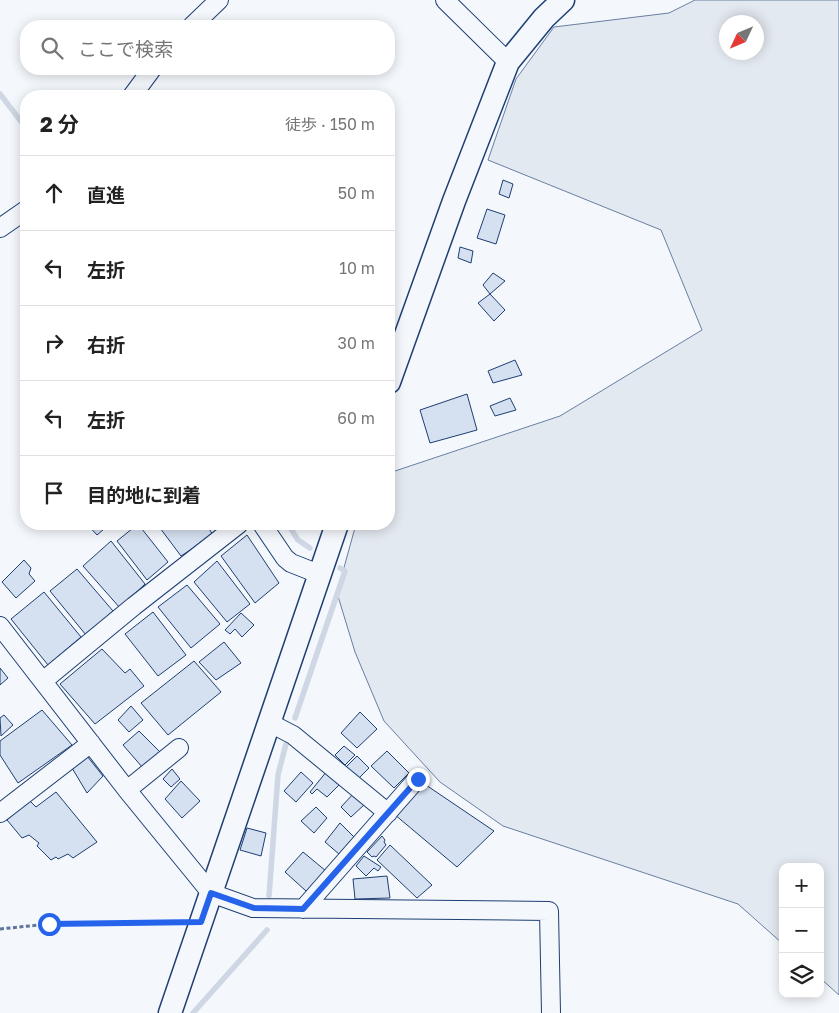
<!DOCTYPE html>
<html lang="ja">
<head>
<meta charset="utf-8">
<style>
  body { margin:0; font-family:"Golos Text","Noto Sans JP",sans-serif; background:#f6f6f6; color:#222 }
  .controls { position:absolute; right:15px; bottom:15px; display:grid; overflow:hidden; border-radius:10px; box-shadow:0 2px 12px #0003 }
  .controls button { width:45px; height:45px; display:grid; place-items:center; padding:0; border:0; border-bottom:1px solid #e0e0e0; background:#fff; color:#222; font:25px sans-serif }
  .compass { position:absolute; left:719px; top:15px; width:45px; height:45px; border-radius:50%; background:#fff; box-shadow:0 2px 12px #0003; rotate:226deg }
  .stop { position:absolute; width:15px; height:15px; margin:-11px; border:4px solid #2563eb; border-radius:50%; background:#fff }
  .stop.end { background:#2563eb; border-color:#fff; box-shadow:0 1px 5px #0008 }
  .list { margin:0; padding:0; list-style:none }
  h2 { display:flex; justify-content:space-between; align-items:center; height:65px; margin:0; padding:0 20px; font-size:21px }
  h2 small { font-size:16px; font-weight:400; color:#767676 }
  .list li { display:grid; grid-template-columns:32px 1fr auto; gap:15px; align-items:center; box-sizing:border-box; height:75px; padding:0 20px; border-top:1px solid #e0e0e0 }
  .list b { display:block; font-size:19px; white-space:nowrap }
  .list em { font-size:16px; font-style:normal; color:#767676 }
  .icon { flex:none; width:28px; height:28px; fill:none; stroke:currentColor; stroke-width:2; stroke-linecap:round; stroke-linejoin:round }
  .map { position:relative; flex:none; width:839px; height:1013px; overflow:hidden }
  .search { position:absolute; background:#fff; box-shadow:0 2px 12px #0003; left:20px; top:20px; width:375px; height:55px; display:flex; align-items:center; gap:12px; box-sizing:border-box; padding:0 18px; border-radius:20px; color:#767676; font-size:19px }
  .panel { position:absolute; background:#fff; box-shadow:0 2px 12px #0003; left:20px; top:90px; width:375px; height:440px; border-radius:20px }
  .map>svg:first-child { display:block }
  .green { fill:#e3e9f0; stroke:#687fa3; fill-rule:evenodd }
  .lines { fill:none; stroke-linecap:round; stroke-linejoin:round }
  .stream { stroke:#cfd7e4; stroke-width:5.5 }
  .building { fill:#d5e0f0; stroke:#1d3f73 }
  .minor-casing { stroke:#1d3f73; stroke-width:20 }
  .tertiary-casing { stroke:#1d3f73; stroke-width:25 }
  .path { stroke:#5e769c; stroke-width:3; stroke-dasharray:4 2.5; stroke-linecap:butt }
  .minor { stroke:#f4f7fb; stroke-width:18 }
  .tertiary { stroke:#f4f7fb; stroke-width:22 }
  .route { stroke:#2563eb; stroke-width:6 }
</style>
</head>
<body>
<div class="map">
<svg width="839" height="1013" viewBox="0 0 839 1013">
  <rect width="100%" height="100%" fill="#f4f7fb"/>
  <path class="green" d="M695,0H839V995L820,978V867H783V944L738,904L503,826L440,782L384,721L355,652L337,593L356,524H389V473L560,416L702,330L661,230L488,160L516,79L554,27L669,13ZM726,22H756V52H726Z"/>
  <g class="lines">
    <path class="stream" d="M0,94L26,128
      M288,524L298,540L310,548
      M295,718L345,571L340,568
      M269,896L278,775L286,744
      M193,1013L267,930"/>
  </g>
  <path class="building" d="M503,180L513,184L509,198L499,194Z
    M487,209L505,215L496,244L477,238Z
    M460,247L473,251L471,263L458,258Z
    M493,273L505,281L490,294L483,285Z
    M490,294L505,310L494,321L478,303Z
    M515,360L522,375L493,383L488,371Z
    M467,394L477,430L430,443L420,410Z
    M510,398L516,410L495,416L490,406Z
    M87,524H110L97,535Z
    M138,524L168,562L147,580L117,541Z
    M157,524H206L213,535L181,556Z
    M247,535L279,583L255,603L221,556Z
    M111,541L145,584L120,608L83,566Z
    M24,560L31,568L29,574L35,581L16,598L2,582Z
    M217,561L250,604L227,622L194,582Z
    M77,569L113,611L86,635L50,591Z
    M187,585L220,624L191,648L158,607Z
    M44,592L81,637L48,665L11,619Z
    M153,612L186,655L158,676L125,634Z
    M241,613L254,625L242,637L235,629L230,634L225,630Z
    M224,642L241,663L216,680L199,662Z
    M102,649L125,673L130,669L144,686L95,724L60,684Z
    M194,661L221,692L168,735L141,703Z
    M0,668L8,678L0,685Z
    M131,706L143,720L129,732L118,720Z
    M42,710L72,745L18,783L0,755V741Z
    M360,712L377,729L357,748L341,733Z
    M4,715L13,725L1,736L0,718Z
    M139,731L160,752L143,768L123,745Z
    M344,746L355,755L345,765L335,755Z
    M387,751L409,773L394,788L371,766Z
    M87,756L103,776L87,793L72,768Z
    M357,756L369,768L359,778L346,767Z
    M172,769L180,779L171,787L163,779Z
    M327,771L340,784L327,797L317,789L312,794L310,792Z
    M301,772L313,783L296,802L284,791Z
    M181,781L200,801L182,818L165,799Z
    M423,783L494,831L457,867L394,814Z
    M56,792L97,842L73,858L68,854L58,859L56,857L51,860L37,846L39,843L29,835L22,838L7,820L29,800L36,807Z
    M354,793L365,804L351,817L341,807Z
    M316,807L327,818L314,833L301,821Z
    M340,823L354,837L339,854L325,842Z
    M247,828L266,833L261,856L240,850Z
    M382,836L385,840L384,842L386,845L376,857L374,856L372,857L367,852Z
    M390,845L432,885L417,898L377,860Z
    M303,852L326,871L306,891L285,872Z
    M364,856L381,867L378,871L374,868L366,876L356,866Z
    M387,876L390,898L355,899L353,879Z"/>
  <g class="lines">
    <g class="minor-casing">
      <path id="minor" d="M445,0L508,62
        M192,26L219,0
        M132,96L152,69
        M0,228L26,210
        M262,524L285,558L291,563L319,574
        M0,626L127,790L211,893L253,908L549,911L551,1013
        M43,681L134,606L239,524
        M268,722L293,735L388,813
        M127,790L179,748
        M0,813L91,743
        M303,909L417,779"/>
    </g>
    <g class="tertiary-casing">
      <path id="tertiary" d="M389,382L454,201L508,62L544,18L563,0
        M170,1013L337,524"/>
    </g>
    <path class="path" d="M0,929L49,924L180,922"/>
    <use href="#minor" class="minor"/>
    <use href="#tertiary" class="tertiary"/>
  </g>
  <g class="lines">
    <path class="route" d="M49,924L201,922L211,893L254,908L303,909L418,779"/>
  </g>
</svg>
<div class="controls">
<button>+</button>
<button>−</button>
<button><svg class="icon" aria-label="layers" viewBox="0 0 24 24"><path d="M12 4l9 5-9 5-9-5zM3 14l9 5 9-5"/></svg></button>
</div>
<svg class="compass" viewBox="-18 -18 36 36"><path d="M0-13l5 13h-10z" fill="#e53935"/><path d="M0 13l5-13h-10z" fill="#767676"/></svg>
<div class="stop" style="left:49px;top:924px"></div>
<div class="stop end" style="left:418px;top:779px"></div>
<div class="search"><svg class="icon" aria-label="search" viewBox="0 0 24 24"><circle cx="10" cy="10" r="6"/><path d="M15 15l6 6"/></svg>ここで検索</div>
<section class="panel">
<h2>2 分<small>徒歩 · 150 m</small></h2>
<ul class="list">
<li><svg class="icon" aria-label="ahead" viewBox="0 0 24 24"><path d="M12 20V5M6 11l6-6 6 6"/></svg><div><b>直進</b></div><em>50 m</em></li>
<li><svg class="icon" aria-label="left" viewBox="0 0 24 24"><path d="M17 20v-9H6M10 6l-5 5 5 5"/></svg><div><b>左折</b></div><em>10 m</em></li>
<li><svg class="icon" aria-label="right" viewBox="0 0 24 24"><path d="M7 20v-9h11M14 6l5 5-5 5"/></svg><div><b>右折</b></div><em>30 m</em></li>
<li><svg class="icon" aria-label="left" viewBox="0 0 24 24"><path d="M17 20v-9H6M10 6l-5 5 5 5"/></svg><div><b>左折</b></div><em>60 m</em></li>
<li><svg class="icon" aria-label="arrive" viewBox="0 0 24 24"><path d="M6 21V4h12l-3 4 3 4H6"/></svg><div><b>目的地に到着</b></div></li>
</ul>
</section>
</div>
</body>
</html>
